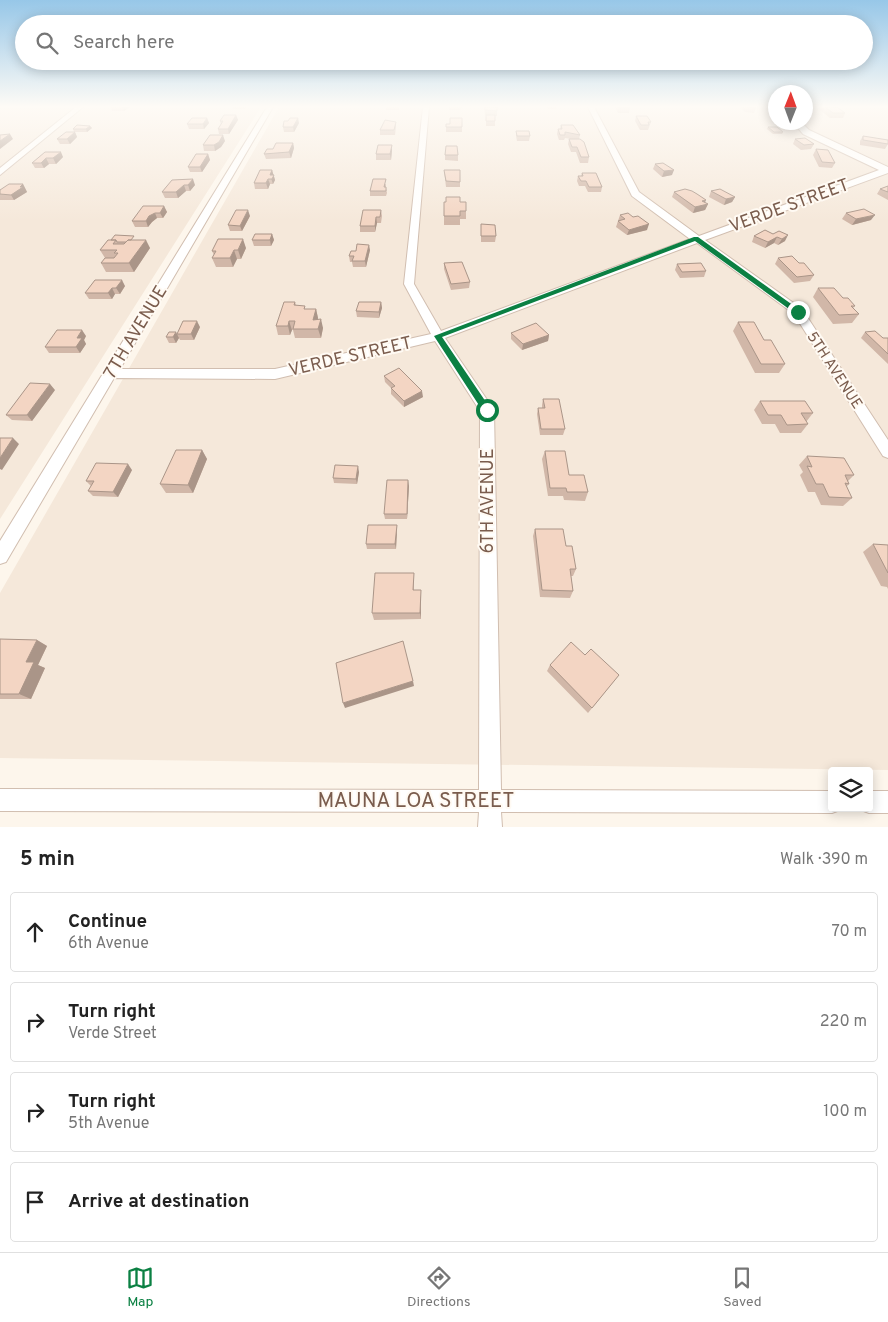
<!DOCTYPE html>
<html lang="en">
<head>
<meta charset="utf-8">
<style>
  body { margin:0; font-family:Overpass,sans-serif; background:#f2f2f2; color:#222 }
  .controls { position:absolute; right:15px; bottom:15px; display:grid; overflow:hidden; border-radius:5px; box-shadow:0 2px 12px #0003 }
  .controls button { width:45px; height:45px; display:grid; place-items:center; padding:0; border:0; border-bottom:1px solid #e0e0e0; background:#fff; color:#222; font:25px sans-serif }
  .compass { position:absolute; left:768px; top:85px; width:45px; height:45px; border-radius:50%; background:#fff; box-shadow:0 2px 12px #0003; rotate:1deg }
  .stop { position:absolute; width:15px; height:15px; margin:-11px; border:4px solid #0b8043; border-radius:50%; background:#fff }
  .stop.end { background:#0b8043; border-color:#fff; box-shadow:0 1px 5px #0008 }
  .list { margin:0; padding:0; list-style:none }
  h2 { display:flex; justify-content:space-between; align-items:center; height:65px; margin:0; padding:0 20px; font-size:21px }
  h2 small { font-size:16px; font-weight:400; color:#767676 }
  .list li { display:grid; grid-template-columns:32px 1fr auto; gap:15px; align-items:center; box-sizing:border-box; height:80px; margin:0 10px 10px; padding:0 10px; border:1px solid #e0e0e0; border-radius:5px }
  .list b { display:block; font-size:19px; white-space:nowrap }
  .list p { margin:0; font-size:16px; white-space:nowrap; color:#767676 }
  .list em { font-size:16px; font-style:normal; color:#767676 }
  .icon { flex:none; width:28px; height:28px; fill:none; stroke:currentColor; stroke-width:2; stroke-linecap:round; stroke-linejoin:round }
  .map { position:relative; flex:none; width:888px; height:827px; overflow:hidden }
  .search { position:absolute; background:#fff; box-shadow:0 2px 12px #0003; left:15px; right:15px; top:15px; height:55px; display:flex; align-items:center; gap:12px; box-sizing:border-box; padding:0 18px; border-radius:28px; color:#767676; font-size:19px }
  .sheet { height:425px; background:#fff }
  nav { display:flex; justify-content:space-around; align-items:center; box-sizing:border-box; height:70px; border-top:1px solid #e0e0e0; background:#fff; font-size:14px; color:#767676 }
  nav a { display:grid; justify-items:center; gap:2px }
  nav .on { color:#0b8043 }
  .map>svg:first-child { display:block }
  .residential { fill:#f5e8da }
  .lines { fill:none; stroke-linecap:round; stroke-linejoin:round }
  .minor-casing { stroke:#d1beb0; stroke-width:2 }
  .minor { fill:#fff; fill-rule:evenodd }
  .wall { fill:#d1b7a8 }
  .shaded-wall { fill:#aa9588 }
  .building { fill:#f3d5c3; stroke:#aa9588 }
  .route { fill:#0b8043 }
  .labels { text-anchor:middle; stroke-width:4; stroke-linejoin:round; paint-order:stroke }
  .far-street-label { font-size:15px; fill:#7a5c4d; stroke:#fffaf3 }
  .street-label { font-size:18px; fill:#7a5c4d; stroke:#fffaf3 }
  .near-street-label { font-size:21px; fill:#7a5c4d; stroke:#fffaf3 }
</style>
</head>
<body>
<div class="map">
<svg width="888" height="827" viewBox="0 0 888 827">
  <rect width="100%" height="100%" fill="#fdf6ec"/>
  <path class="residential" d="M0,107H261L0,519Z
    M279,107H775L776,122H806V107H888V770L0,758V593Z"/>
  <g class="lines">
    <g class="minor-casing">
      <path id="minor" d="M76,107H83L0,175V168Z
        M267,107H273L120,369H275L431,334L404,284L423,107H429L414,284L441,331L690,239L632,196L588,107H594L639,192L699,236L879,170L803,134L793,122H801L809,130L888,167V173L705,240L802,309L888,440V458L883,456L794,314L697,243L445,338L494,410L501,790L832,791V808H841L840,810L832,813L501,812L502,827H478L479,812L0,811V789L479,790L480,411L435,341L275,379L114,378L6,562L0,564V541Z
        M869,791H888V813H869L861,810L860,808H869Z"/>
    </g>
    <use href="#minor" class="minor"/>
  </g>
  <path class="wall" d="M111,107H130L124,111H112Z
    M232,107H247L245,109H233Z
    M386,107H399V110H386Z
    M447,107H462L460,110H449V107Z
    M484,107H497V116H495V126H486V115H485Z
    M547,107H557L556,109H548Z
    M615,107H629L630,108L629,113H618Z
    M740,107H755L756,108L754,113L745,112Z
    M822,107H837L845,113L843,118H830L820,110Z
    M236,115L238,120L229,134H219L218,129L221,125L220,121Z
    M636,116L651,122L648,130H640L635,121Z
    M207,118L209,123L204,129H189L187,124Z
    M462,118V132H446V124H450Z
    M396,122V127L395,135H380V130Z
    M299,123L294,132H284L283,127Z
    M561,125L580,135L579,139L589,157L588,163H580L576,152H571L568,144L569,139H571L565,138L564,140H559L557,134L558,129H560Z
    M90,126L92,128L87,132H74L73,129Z
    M768,127L783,132L782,134H773L767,129Z
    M516,131L530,136L529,141H517L516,136Z
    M75,132L77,137L70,144H60L57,139Z
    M863,136L888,144L885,149L860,145V141Z
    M795,139L814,144L811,149L801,150L793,144Z
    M225,141L221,147L215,151H204L203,145Z
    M293,143L294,148L291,158L266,159L264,154L273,149Z
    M816,149L835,163L832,168L819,167L813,155Z
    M392,150L391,160H376V154Z
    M45,152L63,157L56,164H49L44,168H35L32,163Z
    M208,154L210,160L202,172H190L188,167Z
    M445,155H458V161L445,160Z
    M655,164L672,175L662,177L653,169Z
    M272,170L275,180L273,184H270L268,189H255L254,183Z
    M444,170H460V187H446Z
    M582,173L602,187L601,192H588L585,186H579L577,181L578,176H581Z
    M172,180L195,185L190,191H186L178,198H165L162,192Z
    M23,184L27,192L14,200H0V190Z
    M386,184V187L387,193L386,196H370V191Z
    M888,186V200L877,194L880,189Z
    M711,191L735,197L732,202L724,205L709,197Z
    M674,192L705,202L708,204L705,210L693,213L672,197Z
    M444,202H460L466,211V219H460V225H444Z
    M164,206L167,212L163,218H157L152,222L148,227H135L132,221Z
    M381,210L382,216L381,223H377L375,232H360V226Z
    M846,213L871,220L852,225L842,219Z
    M620,215L647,230L627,235L616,227Z
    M250,216L242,231H230L228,225Z
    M481,224L496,236L495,242H481Z
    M765,230L785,241L778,245L774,243L765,248L752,242L754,236Z
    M272,234L274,240L271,246H254L252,240Z
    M108,240H136L150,248L134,272H106L101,263L105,258L100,250Z
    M246,248L241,259H237L233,267H216L212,258L214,255L212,251Z
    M370,250L366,267H353L352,262H350L349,256Z
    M778,258L799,263L814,275L810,281L794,283L775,264Z
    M444,263L470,282L469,288L451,290L444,269Z
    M677,264L706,271L704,277L680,278L675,270Z
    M95,280L125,286L120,294H115L112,299H89L85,293Z
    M818,288L843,298L855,306L853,308L859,314L852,323L833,324L813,297Z
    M295,302L296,305L305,309H316L318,318V320L323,328L321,338H295L293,330H292L290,335H278L276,326Z
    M381,302L382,308L379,318L357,317L356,311Z
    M738,322L764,340L785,364L779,373H755L733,331Z
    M200,327L194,340H180L179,338L176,343H169L166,337Z
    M865,332L883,338H888V364L861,338Z
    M511,333L549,335L548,341L522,350L511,339Z
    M86,336L84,340L86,344L80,353H49L45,347Z
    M384,376L423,397L404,407L391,394V388L385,382Z
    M55,390L32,421L12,420L6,415Z
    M543,399L565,429L563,435H540L537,414L538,408H542V405Z
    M760,401L813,413L806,422L808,424L801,433H780L775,424H762L754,410Z
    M202,450L207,459L193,493H166L160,484Z
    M545,451L569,475L588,492L585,501L564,500L563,496H548L542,459Z
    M807,456L854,475L848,481L849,484L846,487L852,498L843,506L821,505L815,492H808L800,475L803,472L799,465Z
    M132,470L118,497L93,496L88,491L91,486L86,481Z
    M359,472L357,484L334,483L333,478Z
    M409,486L407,519H385L384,514Z
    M535,529L566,546L576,569L573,576H571L573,591L570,598L540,597L533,536Z
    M397,530L396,549H367L366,544Z
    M873,544L888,545V589L887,587L881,586L863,552Z
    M414,580V590L421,597V619L374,620L372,613Z
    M0,639L37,640L47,646L38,665L45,668L31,699H0Z
    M585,655L619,675L588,713L547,671L550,665Z"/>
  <path class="shaded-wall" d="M122,107H130L124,111Z
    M236,115L238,120L229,134L228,129Z
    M207,118L209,123L204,129L203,124Z
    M298,118L299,123L294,132L293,127Z
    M90,126L92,128L87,132L86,129Z
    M75,132L77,137L70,144L67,139Z
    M10,134L13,139L0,149V141Z
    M223,135L225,141L221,147L215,151L214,145Z
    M293,143L294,148L291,158L289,152Z
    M392,145V150L391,160L390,154Z
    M61,152L63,157L56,164L53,158Z
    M208,154L210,160L202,172L200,167Z
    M46,158L49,164L44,168L41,163Z
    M272,170L275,180L273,184L270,175Z
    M674,170L672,175L662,177L664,171Z
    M193,179L195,185L190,191L188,185Z
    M268,179L270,184L268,189L266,183Z
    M23,184L27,192L14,200L11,195Z
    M184,185L186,191L178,198L176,192Z
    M735,197L732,202L724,205L726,199Z
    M706,200L704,205L708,204L705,210L693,213L695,207L702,201Z
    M164,206L167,212L163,218L160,213Z
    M248,210L250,216L242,231L240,226Z
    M155,213L157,218L152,222L148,227L146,221L149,216Z
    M875,215L871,220L852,225L856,219Z
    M376,217L377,223L375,232V226Z
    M649,224L647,230L627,235L629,230Z
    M272,234L274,240L271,246L270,240Z
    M788,235L785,241L778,245L782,239Z
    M777,237L774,243L765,248L768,242Z
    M243,239L246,248L241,259L238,250Z
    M146,240L150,248L134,272L129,263Z
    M369,245L370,250L366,267L365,261Z
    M234,250L237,259L233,267L230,258Z
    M122,280L125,286L120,294L116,288Z
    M112,288L115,294L112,299L108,293Z
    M381,302L382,308L379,318V312Z
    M316,309L318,318L315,329L313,320Z
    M321,319L323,328L321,338L318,329Z
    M197,321L200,327L194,340L191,334Z
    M289,321L292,330L290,335L288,326Z
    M82,330L86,336L84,340L86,344L80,353L76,347L77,338Z
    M176,332L179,338L176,343L173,337Z
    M549,335L548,341L522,350L523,344Z
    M50,384L55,390L32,421L27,415Z
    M422,391L423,397L404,407V401Z
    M13,438L19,444L2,470L0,469V458Z
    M202,450L207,459L193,493L188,485Z
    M128,464L132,470L118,497L113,492Z
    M358,466L359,472L357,484L356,479Z
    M408,480L409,486L407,519V514Z
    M397,525V530L396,549L395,544Z
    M421,590V619L420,613Z
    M37,640L47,646L38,665L45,668L31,699L19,694L26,662Z
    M413,681L414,686L345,708L343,703Z"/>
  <path class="building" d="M485,107H497V111L485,110Z
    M618,107H629L630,108H619Z
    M747,107H755L756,108Z
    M825,107H837L845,113H833Z
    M224,115H236L228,129H218L223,121H220Z
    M486,115H495V121H486Z
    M636,116H647L651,122H648L649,125H641Z
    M192,118H207L203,124H187Z
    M290,118H298L293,127H283L284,121H288Z
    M450,118H462V127H446V124H450Z
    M385,120L396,122L394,130H380Z
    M77,125L90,126L86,129H73Z
    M561,125H573L580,135L565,132V135H560L558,129H562Z
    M768,127H777L783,132H774Z
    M516,131H529L530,136H517Z
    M66,132H75L67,139H57Z
    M10,134L0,141V135Z
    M210,135H223L219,142L214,145H203Z
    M863,136L888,140V144L863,140Z
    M805,138L814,144L804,145L795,139Z
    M569,139H580L584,142L589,157H581L577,147H572Z
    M276,143H293L289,152L264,154L267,149H273Z
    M378,145H392L390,154H376Z
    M446,146H457L458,155H445Z
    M816,149L828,150L835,163L822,162Z
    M45,152H61L53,158H46L41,163H32Z
    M196,154H208L200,167H188Z
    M663,163L674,170L664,171L655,164Z
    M260,170H272L270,175H274L272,179H268L266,183H254Z
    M444,170H460V182L446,181Z
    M582,173H596L602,187H589L586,181H581L578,176H583Z
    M193,179L188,185H184L176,192H162L172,180Z
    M373,179H386L384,187H386V191H370Z
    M9,184H23L20,187H23L11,195L0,194V190Z
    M888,186V192L880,189Z
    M685,189L692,191L697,194L706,200L702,201L708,204L695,207L674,192Z
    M720,189L735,197L726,199L711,191Z
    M446,197H460V202H466V211H460V216H444V202H446Z
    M143,206H164L160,213H155L149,216L146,221H132Z
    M864,209L875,215L856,219L846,213Z
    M236,210H248L240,226L228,225Z
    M363,210H381L380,217H376L375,226H360Z
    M628,213L633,217L638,216L649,224L629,230L618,221L625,219L620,215Z
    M481,224L495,225L496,236H481Z
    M765,230L773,234L779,231L788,235L782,239L777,237L768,242L754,236Z
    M255,234H272L270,240H252Z
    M115,235L134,236L131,240H128L126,242H117L116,240H111Z
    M218,239H243L238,250H234L230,258H212L216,251H212Z
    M108,240H116L113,244H124L128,240H146L129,263H101L105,258H114L118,253H114L117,250H100Z
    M357,244L369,245L365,261H352L354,256H349L351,251H356Z
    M792,256L799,263H804L814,275L797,277L778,258Z
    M462,262L470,282L451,284L444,263Z
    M701,263L706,271L682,272L677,264Z
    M95,280H122L116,288H112L108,293H85Z
    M818,288H834L843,298H848L855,306H851L859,314L839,315Z
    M284,302H295L294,305L305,306L304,309H316L313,320L321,319L318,329H293L295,321H289L288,326H276Z
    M359,302H381L379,312L356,311Z
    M183,321H197L191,334H177Z
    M738,322H754L764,340H771L785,364H761Z
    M536,323L549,335L523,344L511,333Z
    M57,330H82L77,338H82L76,347H45Z
    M875,331L883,338H888V354L865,332Z
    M169,332H176L173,337H166Z
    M399,368L422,391L404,401L391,388L395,386L384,376Z
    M30,383L50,384L27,415H6Z
    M543,399H559L565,429H541L538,408H545Z
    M760,401H805L813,413H801L808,424L787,425L781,415H768Z
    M0,438H13L0,458Z
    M176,450H202L188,485L160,484Z
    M545,451H565L569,475H584L588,492H567L566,488H550Z
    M807,456L844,458L854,475H845L849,484L845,483L852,498L829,497L823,484H816L807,466L812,467Z
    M96,463L128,464L113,492L88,491L94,481H86Z
    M335,465L358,466L356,479L333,478Z
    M387,480H408L407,514H384Z
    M368,525H397L395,544H366Z
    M535,529H563L566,546H572L576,569H570L573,591L542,590Z
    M873,544L888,545V573Z
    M375,573H414L413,590H421L420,613H372Z
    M0,639L37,640L26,662H34L19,694H0Z
    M403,641L413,681L343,703L336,663Z
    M571,642L585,655L591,649L619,675L592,708L550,665Z"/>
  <linearGradient id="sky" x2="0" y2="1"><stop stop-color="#97c7e8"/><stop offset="0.48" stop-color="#fefbf6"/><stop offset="1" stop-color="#fefbf6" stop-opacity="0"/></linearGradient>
  <rect width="888" height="222" fill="url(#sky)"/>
  <path class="route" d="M694,237H698L801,311V314H796L695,241L442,337L490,408V413H484L434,336Z"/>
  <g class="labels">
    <g class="far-street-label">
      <text transform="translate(835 370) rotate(57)" y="5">5TH AVENUE</text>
    </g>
    <g class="street-label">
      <text transform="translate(789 205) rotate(-20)" y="6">VERDE STREET</text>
      <text transform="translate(135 332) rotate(-59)" y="6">7TH AVENUE</text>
      <text transform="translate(350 356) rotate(-13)" y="6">VERDE STREET</text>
      <text transform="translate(487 501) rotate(-90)" y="6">6TH AVENUE</text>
    </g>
    <g class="near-street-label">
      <text x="416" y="807">MAUNA LOA STREET</text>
    </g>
  </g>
</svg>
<div class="controls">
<button><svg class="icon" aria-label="layers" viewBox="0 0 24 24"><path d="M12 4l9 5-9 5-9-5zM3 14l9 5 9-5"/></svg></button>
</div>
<svg class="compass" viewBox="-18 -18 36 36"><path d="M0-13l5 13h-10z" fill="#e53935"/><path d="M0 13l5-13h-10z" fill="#767676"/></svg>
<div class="stop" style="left:487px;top:410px"></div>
<div class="stop end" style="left:798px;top:312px"></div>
<div class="search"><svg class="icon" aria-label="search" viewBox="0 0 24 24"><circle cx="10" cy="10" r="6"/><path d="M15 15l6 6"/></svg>Search here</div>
</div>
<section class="sheet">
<h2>5 min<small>Walk · 390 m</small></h2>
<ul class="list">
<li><svg class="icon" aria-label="ahead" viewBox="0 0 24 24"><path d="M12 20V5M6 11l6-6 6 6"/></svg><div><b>Continue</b><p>6th Avenue</p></div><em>70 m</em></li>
<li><svg class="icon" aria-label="right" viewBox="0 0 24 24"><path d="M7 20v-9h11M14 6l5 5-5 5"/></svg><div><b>Turn right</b><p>Verde Street</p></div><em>220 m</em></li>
<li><svg class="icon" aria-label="right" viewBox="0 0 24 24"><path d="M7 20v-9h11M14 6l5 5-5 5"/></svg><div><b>Turn right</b><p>5th Avenue</p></div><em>100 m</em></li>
<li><svg class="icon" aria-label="arrive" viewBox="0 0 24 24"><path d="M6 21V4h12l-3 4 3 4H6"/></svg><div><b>Arrive at destination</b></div></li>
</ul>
</section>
<nav>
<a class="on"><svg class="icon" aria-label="map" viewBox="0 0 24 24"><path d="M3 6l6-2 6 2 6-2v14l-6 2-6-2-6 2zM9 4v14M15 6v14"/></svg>Map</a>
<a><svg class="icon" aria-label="directions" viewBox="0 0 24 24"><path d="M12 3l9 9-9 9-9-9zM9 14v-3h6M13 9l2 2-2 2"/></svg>Directions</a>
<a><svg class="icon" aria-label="saved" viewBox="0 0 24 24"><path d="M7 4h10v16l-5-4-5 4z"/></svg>Saved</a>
</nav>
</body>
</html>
